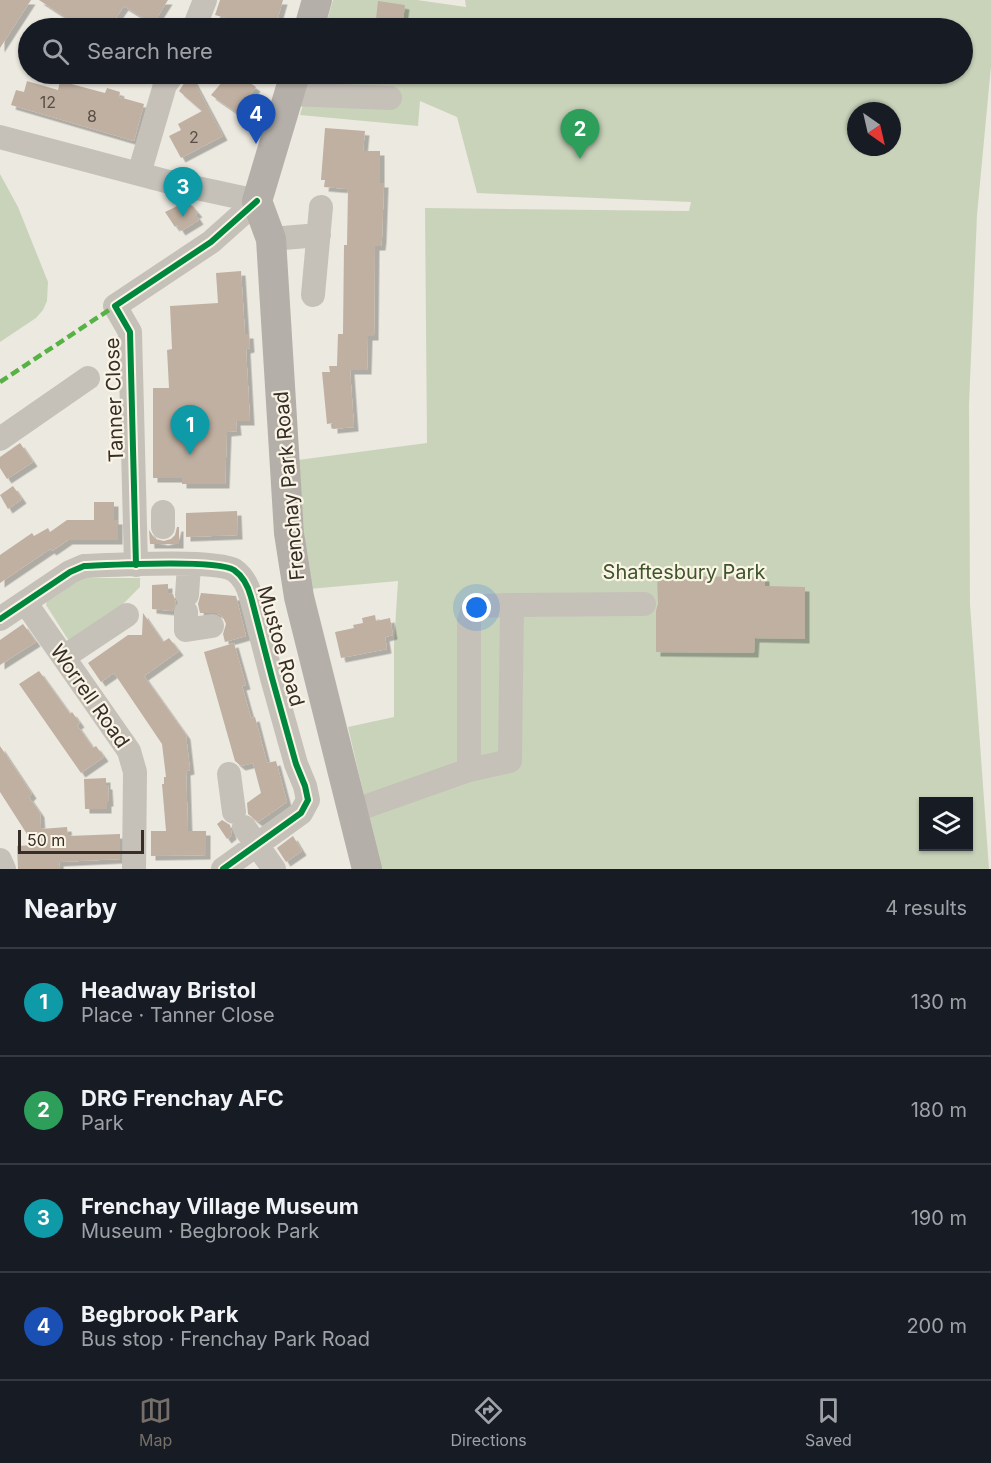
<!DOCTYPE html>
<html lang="en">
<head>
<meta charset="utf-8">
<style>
  body { margin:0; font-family:Inter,sans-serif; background:#20242c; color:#f1f3f6 }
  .controls { position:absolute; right:18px; bottom:18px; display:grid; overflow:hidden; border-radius:0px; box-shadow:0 2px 4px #0004 }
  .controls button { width:54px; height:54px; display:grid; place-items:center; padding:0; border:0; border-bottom:2px solid #363941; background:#171b24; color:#f1f3f6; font:30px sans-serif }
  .compass { position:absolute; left:847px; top:102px; width:54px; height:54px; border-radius:50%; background:#171b24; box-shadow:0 2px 4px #0004; rotate:146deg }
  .scale { position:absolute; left:18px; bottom:15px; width:126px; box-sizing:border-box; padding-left:6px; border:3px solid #362e27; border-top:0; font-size:16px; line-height:21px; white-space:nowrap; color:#362e27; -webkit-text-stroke:4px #faf4e6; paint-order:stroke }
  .you { position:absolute; left:477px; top:608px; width:21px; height:21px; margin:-15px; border:4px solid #fff; border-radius:50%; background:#1a73e8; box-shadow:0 0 0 9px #1a73e833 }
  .badge { display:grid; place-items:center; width:39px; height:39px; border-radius:50%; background:#766f68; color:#fff; font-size:20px; font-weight:700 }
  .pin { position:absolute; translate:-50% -50px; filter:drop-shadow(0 2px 3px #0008) }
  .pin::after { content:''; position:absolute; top:32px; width:21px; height:18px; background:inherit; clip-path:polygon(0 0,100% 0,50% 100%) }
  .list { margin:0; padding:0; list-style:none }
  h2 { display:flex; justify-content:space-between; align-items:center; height:78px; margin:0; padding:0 24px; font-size:26px }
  h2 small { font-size:20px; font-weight:400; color:#9ea1a6 }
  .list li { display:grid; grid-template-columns:39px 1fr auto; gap:18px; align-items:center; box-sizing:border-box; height:108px; padding:0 24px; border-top:2px solid #363941 }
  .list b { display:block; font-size:22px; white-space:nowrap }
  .list p { margin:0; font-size:20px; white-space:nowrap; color:#9ea1a6 }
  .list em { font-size:20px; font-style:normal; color:#9ea1a6 }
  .icon { flex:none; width:33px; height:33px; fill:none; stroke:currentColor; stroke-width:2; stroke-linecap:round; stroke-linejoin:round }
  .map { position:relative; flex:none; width:991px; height:869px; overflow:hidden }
  .search { position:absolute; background:#171b24; box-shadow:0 2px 4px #0004; left:18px; right:18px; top:18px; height:66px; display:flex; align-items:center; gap:15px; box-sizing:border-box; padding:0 21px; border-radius:33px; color:#9ea1a6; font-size:22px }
  .sheet { height:510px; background:#171b24 }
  nav { display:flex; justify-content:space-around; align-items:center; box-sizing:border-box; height:84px; border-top:2px solid #363941; background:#171b24; font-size:16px; color:#9ea1a6 }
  nav a { display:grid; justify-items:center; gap:3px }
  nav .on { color:#766f68 }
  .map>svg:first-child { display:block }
  .green { fill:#c9d3ba; fill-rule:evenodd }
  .building { fill:#c0b0a1; filter:url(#shadow) }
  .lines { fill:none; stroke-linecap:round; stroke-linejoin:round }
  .minor { stroke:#c5c1b9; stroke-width:24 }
  .major { stroke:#b4afa8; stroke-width:30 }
  .quiet { stroke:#56b245; stroke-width:4.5; stroke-dasharray:9 4.5; stroke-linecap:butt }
  .cycleway-casing { stroke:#faf4e6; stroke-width:10 }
  .cycleway { stroke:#00873e; stroke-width:6 }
  .labels { text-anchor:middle; stroke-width:4.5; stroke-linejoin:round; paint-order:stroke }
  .number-label { font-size:16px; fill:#584e46 }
  .street-label { font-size:20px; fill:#362e27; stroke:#faf4e6 }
  .park-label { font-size:20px; fill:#3e552a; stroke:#faf4e6 }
</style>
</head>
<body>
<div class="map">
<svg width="991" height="869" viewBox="0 0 991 869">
  <defs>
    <filter id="shadow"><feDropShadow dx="4.5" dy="4.5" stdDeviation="0" flood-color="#0004"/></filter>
  </defs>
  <rect width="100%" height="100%" fill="#ece9e0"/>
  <path class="green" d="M333,0H417L466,7L465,0H991V66L977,215L969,405L970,604L989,869H381L348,727L394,717V645L398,581L309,589L298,460L427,443L425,208L689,211L691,202L477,193L457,117L420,101L418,126L300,115L312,74H962V28H325ZM856,111H892V147H856ZM924,802H968V846H924Z
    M0,174L18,207L48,282L47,301L43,310L36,318L0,342Z
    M81,578H140V587L123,604L69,641L46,605L47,600Z"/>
  <path class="building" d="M0,0H31L0,48Z
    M39,0H168L153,24L124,6L109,28H82Z
    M220,0H283L275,28H246L248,24L215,15Z
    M378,1L405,5L402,28H375Z
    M187,74H190L223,136L181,158L169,136L181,130L178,124L202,111L179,91L185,82Z
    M229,74H237L256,87L237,113L211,95Z
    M27,81L58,90L60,81L105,93L107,88L120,92L119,97L144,104L134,141L11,105L16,90L24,92Z
    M325,128L365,131L363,151H380V183H384L382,238L381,246H375L374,336H368L367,370H350L354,427L333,429V423L327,424L322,372H330L329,366H337L338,334H343L344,245H347L348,189L324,187L325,180H321Z
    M188,201L198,213L195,214L199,220L181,231L177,225L175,227L165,212Z
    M241,271L245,334H249L250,348L246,349L250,421H236L237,431L227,432L225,484H182V478H153V388H169L167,350L172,349L170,306L218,303L216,273Z
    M20,443L33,462L7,479L0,468V457Z
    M13,486L22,499L8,509L0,495Z
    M94,502H114V520H118V540H68L52,551L50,549L0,583V555L32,533L34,536L48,528L50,532L67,520H94Z
    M237,511L238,535L186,537V513Z
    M177,527H179V544H150L149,530L155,539L164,541L171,539L175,535Z
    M657,576L765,577V586L805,587V639L755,638L754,653L656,652V611L658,604Z
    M168,584V593L173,594L176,603L172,611L152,609V585Z
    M201,593L236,596L246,636L225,642L223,634L226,624L223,617L217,613H200L198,604Z
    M143,613L163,642L169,638L179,651L144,676L186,735L190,770L186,771L188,831H206V855L151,856V831H166L162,784H164V777H166L162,744L114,673L101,682L88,663L128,635H142Z
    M375,615L376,621L390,618L393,635L385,637L387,649L341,658L335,632L354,628L353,625L363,623L362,618Z
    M23,624L36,642L0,665V640Z
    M234,643L246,685L242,686L251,718L255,717L267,763L276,761L287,802L258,822L248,814L247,803L261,793L253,763L241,766L235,761L204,652Z
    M39,671L70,714L72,712L80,723L77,725L93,748L96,746L104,757L81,773L19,684Z
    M0,746L32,794L29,797L40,813L41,829L67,827L68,836L120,834V859L59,862L60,869H18L17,846L34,845L0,792Z
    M106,778V785H108L109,802H107V809H85L84,779Z
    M222,820L230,825L232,835L227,839L217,824Z
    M293,836L302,851L286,862L277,848Z"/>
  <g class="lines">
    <path class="minor" d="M194,28L205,0
      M289,94L390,98
      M0,137L169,182L257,201
      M139,174L165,85L173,74
      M271,239L319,235
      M313,295L321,207
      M0,439L88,378
      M163,512V527
      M136,565L130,332L115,306L211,242L257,201
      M187,595L189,565
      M25,602L129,751L135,772L134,869
      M186,612V630L212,626
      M0,619L70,572L84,566C111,565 215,559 234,570C244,577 248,586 251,597L272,678L296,764L305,786L308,800L301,813L223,869
      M64,657L127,615
      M469,770V621L473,609L484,606L512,605L644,604
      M229,774L234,812
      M353,811L469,770L510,761L512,605
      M244,827L274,869
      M0,860L4,869"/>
    <path class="major" d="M309,28L317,0
      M295,74L257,201L271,239L289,533L299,597L367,869"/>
    <path class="quiet" d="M0,382L115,306"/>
    <g class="cycleway-casing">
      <path id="cycleway" d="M136,565L130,332L115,306L211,242L257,201
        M0,619L70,572L84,566C111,565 215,559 234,570C244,577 248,586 251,597L272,678L296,764L305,786L308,800L301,813L223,869"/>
    </g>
    <use href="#cycleway" class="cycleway"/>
  </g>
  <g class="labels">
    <g class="number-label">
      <text x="48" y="108">12</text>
      <text x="92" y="122">8</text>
      <text x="194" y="143">2</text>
    </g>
    <g class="street-label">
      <text transform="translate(114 400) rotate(-92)" y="7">Tanner Close</text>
      <text transform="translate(289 486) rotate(-95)" y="7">Frenchay Park Road</text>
      <text transform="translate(281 646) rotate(74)" y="7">Mustoe Road</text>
      <text transform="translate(90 696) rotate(55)" y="7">Worrell Road</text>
    </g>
    <g class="park-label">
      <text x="684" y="579">Shaftesbury Park</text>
    </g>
  </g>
</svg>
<div class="controls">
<button><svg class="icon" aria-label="layers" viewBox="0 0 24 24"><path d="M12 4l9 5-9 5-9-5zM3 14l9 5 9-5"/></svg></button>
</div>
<svg class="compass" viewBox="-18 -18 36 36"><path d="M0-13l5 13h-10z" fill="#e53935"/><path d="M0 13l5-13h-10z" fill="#9ea1a6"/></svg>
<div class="scale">50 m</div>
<div class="you"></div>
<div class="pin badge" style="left:190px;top:455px;background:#0f9aa8">1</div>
<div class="pin badge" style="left:580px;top:159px;background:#2e9e5b">2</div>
<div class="pin badge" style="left:183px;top:217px;background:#0f9aa8">3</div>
<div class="pin badge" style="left:256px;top:144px;background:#1a4fb4">4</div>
<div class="search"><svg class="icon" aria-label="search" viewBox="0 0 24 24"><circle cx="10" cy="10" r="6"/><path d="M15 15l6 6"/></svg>Search here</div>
</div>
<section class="sheet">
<h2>Nearby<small>4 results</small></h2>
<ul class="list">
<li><span class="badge" style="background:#0f9aa8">1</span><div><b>Headway Bristol</b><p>Place · Tanner Close</p></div><em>130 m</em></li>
<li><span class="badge" style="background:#2e9e5b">2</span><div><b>DRG Frenchay AFC</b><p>Park</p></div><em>180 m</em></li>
<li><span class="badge" style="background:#0f9aa8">3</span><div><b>Frenchay Village Museum</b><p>Museum · Begbrook Park</p></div><em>190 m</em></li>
<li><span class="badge" style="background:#1a4fb4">4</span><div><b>Begbrook Park</b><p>Bus stop · Frenchay Park Road</p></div><em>200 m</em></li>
</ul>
</section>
<nav>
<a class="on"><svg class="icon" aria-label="map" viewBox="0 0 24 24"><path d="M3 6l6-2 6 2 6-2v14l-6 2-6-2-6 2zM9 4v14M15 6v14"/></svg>Map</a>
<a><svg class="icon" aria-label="directions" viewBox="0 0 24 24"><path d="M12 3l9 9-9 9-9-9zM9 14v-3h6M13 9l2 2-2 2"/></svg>Directions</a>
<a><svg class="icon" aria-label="saved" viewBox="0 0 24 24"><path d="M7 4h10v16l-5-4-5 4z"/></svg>Saved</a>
</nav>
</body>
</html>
